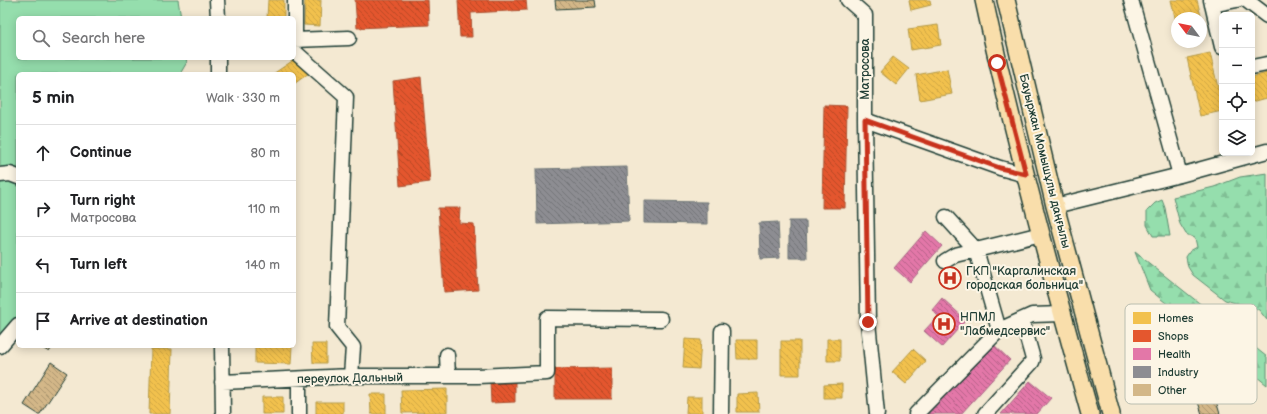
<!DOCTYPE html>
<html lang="en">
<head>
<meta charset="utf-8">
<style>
  body { margin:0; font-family:"Balsamiq Sans",sans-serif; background:#f2f2f2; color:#202124 }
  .controls { position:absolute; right:12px; top:12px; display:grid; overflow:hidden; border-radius:6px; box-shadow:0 2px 10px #0003 }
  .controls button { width:36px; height:36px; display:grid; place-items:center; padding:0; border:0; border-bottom:1px solid #e0e0e0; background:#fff; color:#202124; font:20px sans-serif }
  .compass { position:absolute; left:1171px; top:12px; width:36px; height:36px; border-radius:50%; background:#fff; box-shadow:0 2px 10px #0003; rotate:302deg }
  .stop { position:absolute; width:12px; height:12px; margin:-9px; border:3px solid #c8321e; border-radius:50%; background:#fff }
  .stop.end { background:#c8321e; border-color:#fff; box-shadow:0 1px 4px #0008 }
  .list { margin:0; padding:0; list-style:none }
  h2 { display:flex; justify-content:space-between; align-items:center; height:52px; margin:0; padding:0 16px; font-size:17px }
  h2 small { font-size:13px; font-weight:400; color:#757577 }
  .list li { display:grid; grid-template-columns:26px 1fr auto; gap:12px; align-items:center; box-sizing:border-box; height:56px; padding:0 16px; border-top:1px solid #e0e0e0 }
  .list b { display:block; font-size:15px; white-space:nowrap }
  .list p { margin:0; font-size:13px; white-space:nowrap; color:#757577 }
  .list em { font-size:13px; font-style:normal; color:#757577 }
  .icon { flex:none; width:22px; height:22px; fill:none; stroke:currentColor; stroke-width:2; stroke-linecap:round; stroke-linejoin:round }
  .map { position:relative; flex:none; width:1267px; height:414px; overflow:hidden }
  .search { position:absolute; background:#fff; box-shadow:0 2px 10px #0003; left:16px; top:16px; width:280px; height:44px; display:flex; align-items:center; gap:10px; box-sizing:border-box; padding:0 14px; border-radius:6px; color:#757577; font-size:15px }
  .panel { position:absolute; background:#fff; box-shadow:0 2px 10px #0003; left:16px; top:72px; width:280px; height:276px; border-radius:6px }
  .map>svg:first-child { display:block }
  .forest { fill:url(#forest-firs); stroke:#5a8e70 }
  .garden { fill:#95dead; stroke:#5a8e70 }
  .homes { fill:url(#homes-back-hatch); stroke:#b39946 }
  .shops { fill:url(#shops-back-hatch); stroke:#a94f30 }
  .health { fill:url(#health-back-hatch); stroke:#a86685 }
  .industry { fill:url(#industry-back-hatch); stroke:#6c7576 }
  .building { fill:url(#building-back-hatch); stroke:#1f3d34 }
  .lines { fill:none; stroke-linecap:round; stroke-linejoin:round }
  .minor-casing { stroke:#1f3d34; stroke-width:17 }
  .major-casing { stroke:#1f3d34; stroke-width:20 }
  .minor { stroke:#fcf5e5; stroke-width:14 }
  .major { stroke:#f9deab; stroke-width:17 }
  .route { stroke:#c8321e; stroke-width:5 }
  .labels { text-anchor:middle; stroke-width:4; stroke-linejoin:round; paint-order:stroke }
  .street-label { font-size:12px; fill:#1f3d34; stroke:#fcf5e5 }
  .poi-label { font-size:12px; fill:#1f3d34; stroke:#fcf5e5; text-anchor:start }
  .key { fill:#fcf5e5; stroke:#babeb0; stroke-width:1 }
  .key-label { font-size:11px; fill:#1f3d34 }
</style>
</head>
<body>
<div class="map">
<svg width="1267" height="414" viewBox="0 0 1267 414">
  <defs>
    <pattern id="forest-firs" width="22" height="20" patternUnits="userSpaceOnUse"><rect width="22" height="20" fill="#95dead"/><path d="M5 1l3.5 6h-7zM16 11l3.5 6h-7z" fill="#80bf95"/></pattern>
    <pattern id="homes-back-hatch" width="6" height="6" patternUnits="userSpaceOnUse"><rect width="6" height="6" fill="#f2c14e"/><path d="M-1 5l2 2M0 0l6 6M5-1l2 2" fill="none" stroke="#cfa745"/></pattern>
    <pattern id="shops-back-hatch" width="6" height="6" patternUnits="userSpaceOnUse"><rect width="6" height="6" fill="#e4572e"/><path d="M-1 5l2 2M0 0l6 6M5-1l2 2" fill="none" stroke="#b84928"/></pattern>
    <pattern id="health-back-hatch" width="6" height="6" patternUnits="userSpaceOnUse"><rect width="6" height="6" fill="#e377a8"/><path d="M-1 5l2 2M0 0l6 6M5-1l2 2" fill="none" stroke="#b7638a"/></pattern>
    <pattern id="industry-back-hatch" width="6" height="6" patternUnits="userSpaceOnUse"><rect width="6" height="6" fill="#8d8d92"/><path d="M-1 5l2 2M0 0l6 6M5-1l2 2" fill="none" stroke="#737478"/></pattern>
    <pattern id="building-back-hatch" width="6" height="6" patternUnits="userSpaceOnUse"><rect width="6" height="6" fill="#d3b788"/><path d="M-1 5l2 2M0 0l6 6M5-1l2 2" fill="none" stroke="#ab9670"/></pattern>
  </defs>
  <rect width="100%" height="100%" fill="#f4e9d2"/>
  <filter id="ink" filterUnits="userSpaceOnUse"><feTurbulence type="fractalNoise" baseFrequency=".025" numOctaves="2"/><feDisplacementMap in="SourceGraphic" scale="8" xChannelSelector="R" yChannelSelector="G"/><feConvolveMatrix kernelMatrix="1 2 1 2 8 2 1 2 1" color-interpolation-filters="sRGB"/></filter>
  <g filter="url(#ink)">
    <path class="forest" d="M1267,173V320L1259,310L1249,305L1239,304L1225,300L1193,275L1188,267L1186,257L1190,251L1197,247L1195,238L1186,234L1180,224L1173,197L1214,187L1240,177Z
      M1162,200L1165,208L1170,236H1153L1147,225V211L1155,203Z
      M1135,252L1267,357V385L1150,290Z"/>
    <path class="garden" d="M0,0H178L181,18H18V58H186L187,62L180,74H18V316L0,337Z"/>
    <path class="homes" d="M268,0H284V18H267Z
      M305,0H321L320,26L304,25Z
      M909,0H930L931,5L911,10Z
      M1171,0H1197L1205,32L1201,33V18H1177V26Z
      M938,25L941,45L911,50L908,29Z
      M1210,53L1222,105V111L1200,116L1187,58Z
      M298,57L309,73L294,84V74H273Z
      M893,57L909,69L896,85L880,72Z
      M947,69L952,94L920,100L916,75Z
      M1267,73V98L1252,102V77Z
      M685,339L701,340L699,369L683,368Z
      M827,339H840V361H827Z
      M736,340H757V359H737Z
      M781,341H800V375H781Z
      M312,344H326V363H313Z
      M255,346H292L291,364L255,363Z
      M151,349H172L170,414H149Z
      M913,349L926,361L906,384L892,372Z
      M842,384V398H824V385Z
      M447,389V412L402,413L401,390Z
      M758,393L759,412H737V394Z
      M370,394H386V414H371Z
      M262,397H283V414H262Z
      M687,397H702V413H686Z
      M316,402H343V414H316Z"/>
    <path class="shops" d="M355,0H428L429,25L357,28Z
      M458,0H526L527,10L471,13L472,37H460Z
      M421,77L430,182L400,186L393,81Z
      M824,105L847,106L845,208H822Z
      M438,208H460L459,223L474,224L478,290L444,292Z
      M612,368V399H555V369Z
      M490,381H515V402L491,403Z"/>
    <path class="health" d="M926,231L942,246L910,282L894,268Z
      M942,298L966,320L942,347L924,331L938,316L932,310Z
      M992,343L1010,360L961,414H928Z
      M1030,381L1051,398L1037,414H1001Z"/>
    <path class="industry" d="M627,167L629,221L537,224L536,169Z
      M644,201L707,202V224L644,223Z
      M789,221H806L807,258H789Z
      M778,222L780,258L760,259L759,223Z"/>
    <path class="building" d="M555,0H595L596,7L556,9Z
      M39,346H53L49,352Z
      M51,362L67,373L40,414H38L24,405Z
      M1209,378L1220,414H1202L1192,384Z"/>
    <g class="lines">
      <g class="minor-casing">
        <path id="minor" d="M217,0L218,18
          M848,0L865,15V120L868,322L877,414
          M1131,0L1180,175
          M1211,0L1222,47
          M1246,0L1267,16
          M1212,5L1237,0
          M294,40L349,38
          M295,40V0
          M294,51L346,97L337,327L353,347L351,376
          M218,58V74
          M1252,67L1267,64
          M865,120L1000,168L1026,175
          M0,175L10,174L18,177
          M1055,206L1180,175L1267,151
          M946,217L976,250L1041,234
          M945,261L955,255L976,250L999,330
          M0,346L18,325
          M222,346L223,414
          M447,355L448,376
          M299,379V414
          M222,382L351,376H477L547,373V318L661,319
          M721,414L722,331
          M916,414L999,330L1032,315L1062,314
          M985,414L1032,362L1033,359L1022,320"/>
      </g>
      <g class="major-casing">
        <path id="major" d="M984,0C1014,139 1052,277 1090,414
          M1006,0L1055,206L1111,414"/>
      </g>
      <use href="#minor" class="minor"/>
      <use href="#major" class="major"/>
    </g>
  </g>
  <g class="lines" filter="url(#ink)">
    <path class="route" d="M868,322L865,120L1000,168L1026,174L997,63"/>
  </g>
  <defs>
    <g id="hospital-ring" transform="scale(1.15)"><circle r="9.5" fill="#fcf5e5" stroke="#c8321e" stroke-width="1.5"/><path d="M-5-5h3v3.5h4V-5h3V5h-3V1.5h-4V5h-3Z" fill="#c8321e"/></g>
  </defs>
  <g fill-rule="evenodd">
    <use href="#hospital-ring" x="950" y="278"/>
    <use href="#hospital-ring" x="944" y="324"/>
  </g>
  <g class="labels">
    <g class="street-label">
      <text transform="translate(865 69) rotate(-90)" y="4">Матросова</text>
      <text transform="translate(1045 161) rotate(76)" y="4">Бауыржан Момышұлы даңғылы</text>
      <text transform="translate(350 378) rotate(-1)" y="4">переулок Дальный</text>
    </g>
    <g class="poi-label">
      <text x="966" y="275">ГКП "Каргалинская<tspan x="966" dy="14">городская больница"</tspan></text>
      <text x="960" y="321">НПМЛ<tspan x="960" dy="14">"Лабмедсервис"</tspan></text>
    </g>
  </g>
  <rect x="1125" y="304" width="132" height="100" rx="6" class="key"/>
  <rect x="1133" y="312" width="18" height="12" fill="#f2c14e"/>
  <rect x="1133" y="330" width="18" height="12" fill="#e4572e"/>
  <rect x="1133" y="348" width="18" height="12" fill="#e377a8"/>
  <rect x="1133" y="366" width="18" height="12" fill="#8d8d92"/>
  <rect x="1133" y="384" width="18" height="12" fill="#d3b788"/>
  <g class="key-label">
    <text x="1158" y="322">Homes</text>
    <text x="1158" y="340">Shops</text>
    <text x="1158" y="358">Health</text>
    <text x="1158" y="376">Industry</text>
    <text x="1158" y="394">Other</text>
  </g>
</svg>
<div class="controls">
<button>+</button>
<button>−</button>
<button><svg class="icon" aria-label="locate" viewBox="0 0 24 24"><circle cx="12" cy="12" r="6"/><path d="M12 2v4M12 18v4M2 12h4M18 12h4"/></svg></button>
<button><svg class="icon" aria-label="layers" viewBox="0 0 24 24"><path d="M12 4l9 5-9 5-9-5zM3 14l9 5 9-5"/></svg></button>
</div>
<svg class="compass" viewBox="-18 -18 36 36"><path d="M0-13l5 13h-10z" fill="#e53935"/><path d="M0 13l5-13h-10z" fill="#757577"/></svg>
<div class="stop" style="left:997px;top:63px"></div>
<div class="stop end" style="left:868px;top:322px"></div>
<div class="search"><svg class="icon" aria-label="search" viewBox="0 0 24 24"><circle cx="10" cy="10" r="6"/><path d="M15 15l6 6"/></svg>Search here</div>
<section class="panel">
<h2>5 min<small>Walk · 330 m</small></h2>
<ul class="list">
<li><svg class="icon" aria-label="ahead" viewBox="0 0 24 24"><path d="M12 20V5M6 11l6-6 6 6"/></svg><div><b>Continue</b></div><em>80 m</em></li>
<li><svg class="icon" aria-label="right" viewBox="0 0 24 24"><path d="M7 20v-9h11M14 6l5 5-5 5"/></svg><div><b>Turn right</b><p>Матросова</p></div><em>110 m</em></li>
<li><svg class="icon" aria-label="left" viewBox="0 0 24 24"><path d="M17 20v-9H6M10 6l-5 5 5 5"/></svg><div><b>Turn left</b></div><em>140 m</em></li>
<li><svg class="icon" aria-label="arrive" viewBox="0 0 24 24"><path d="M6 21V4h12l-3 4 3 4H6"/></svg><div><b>Arrive at destination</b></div></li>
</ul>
</section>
</div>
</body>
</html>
